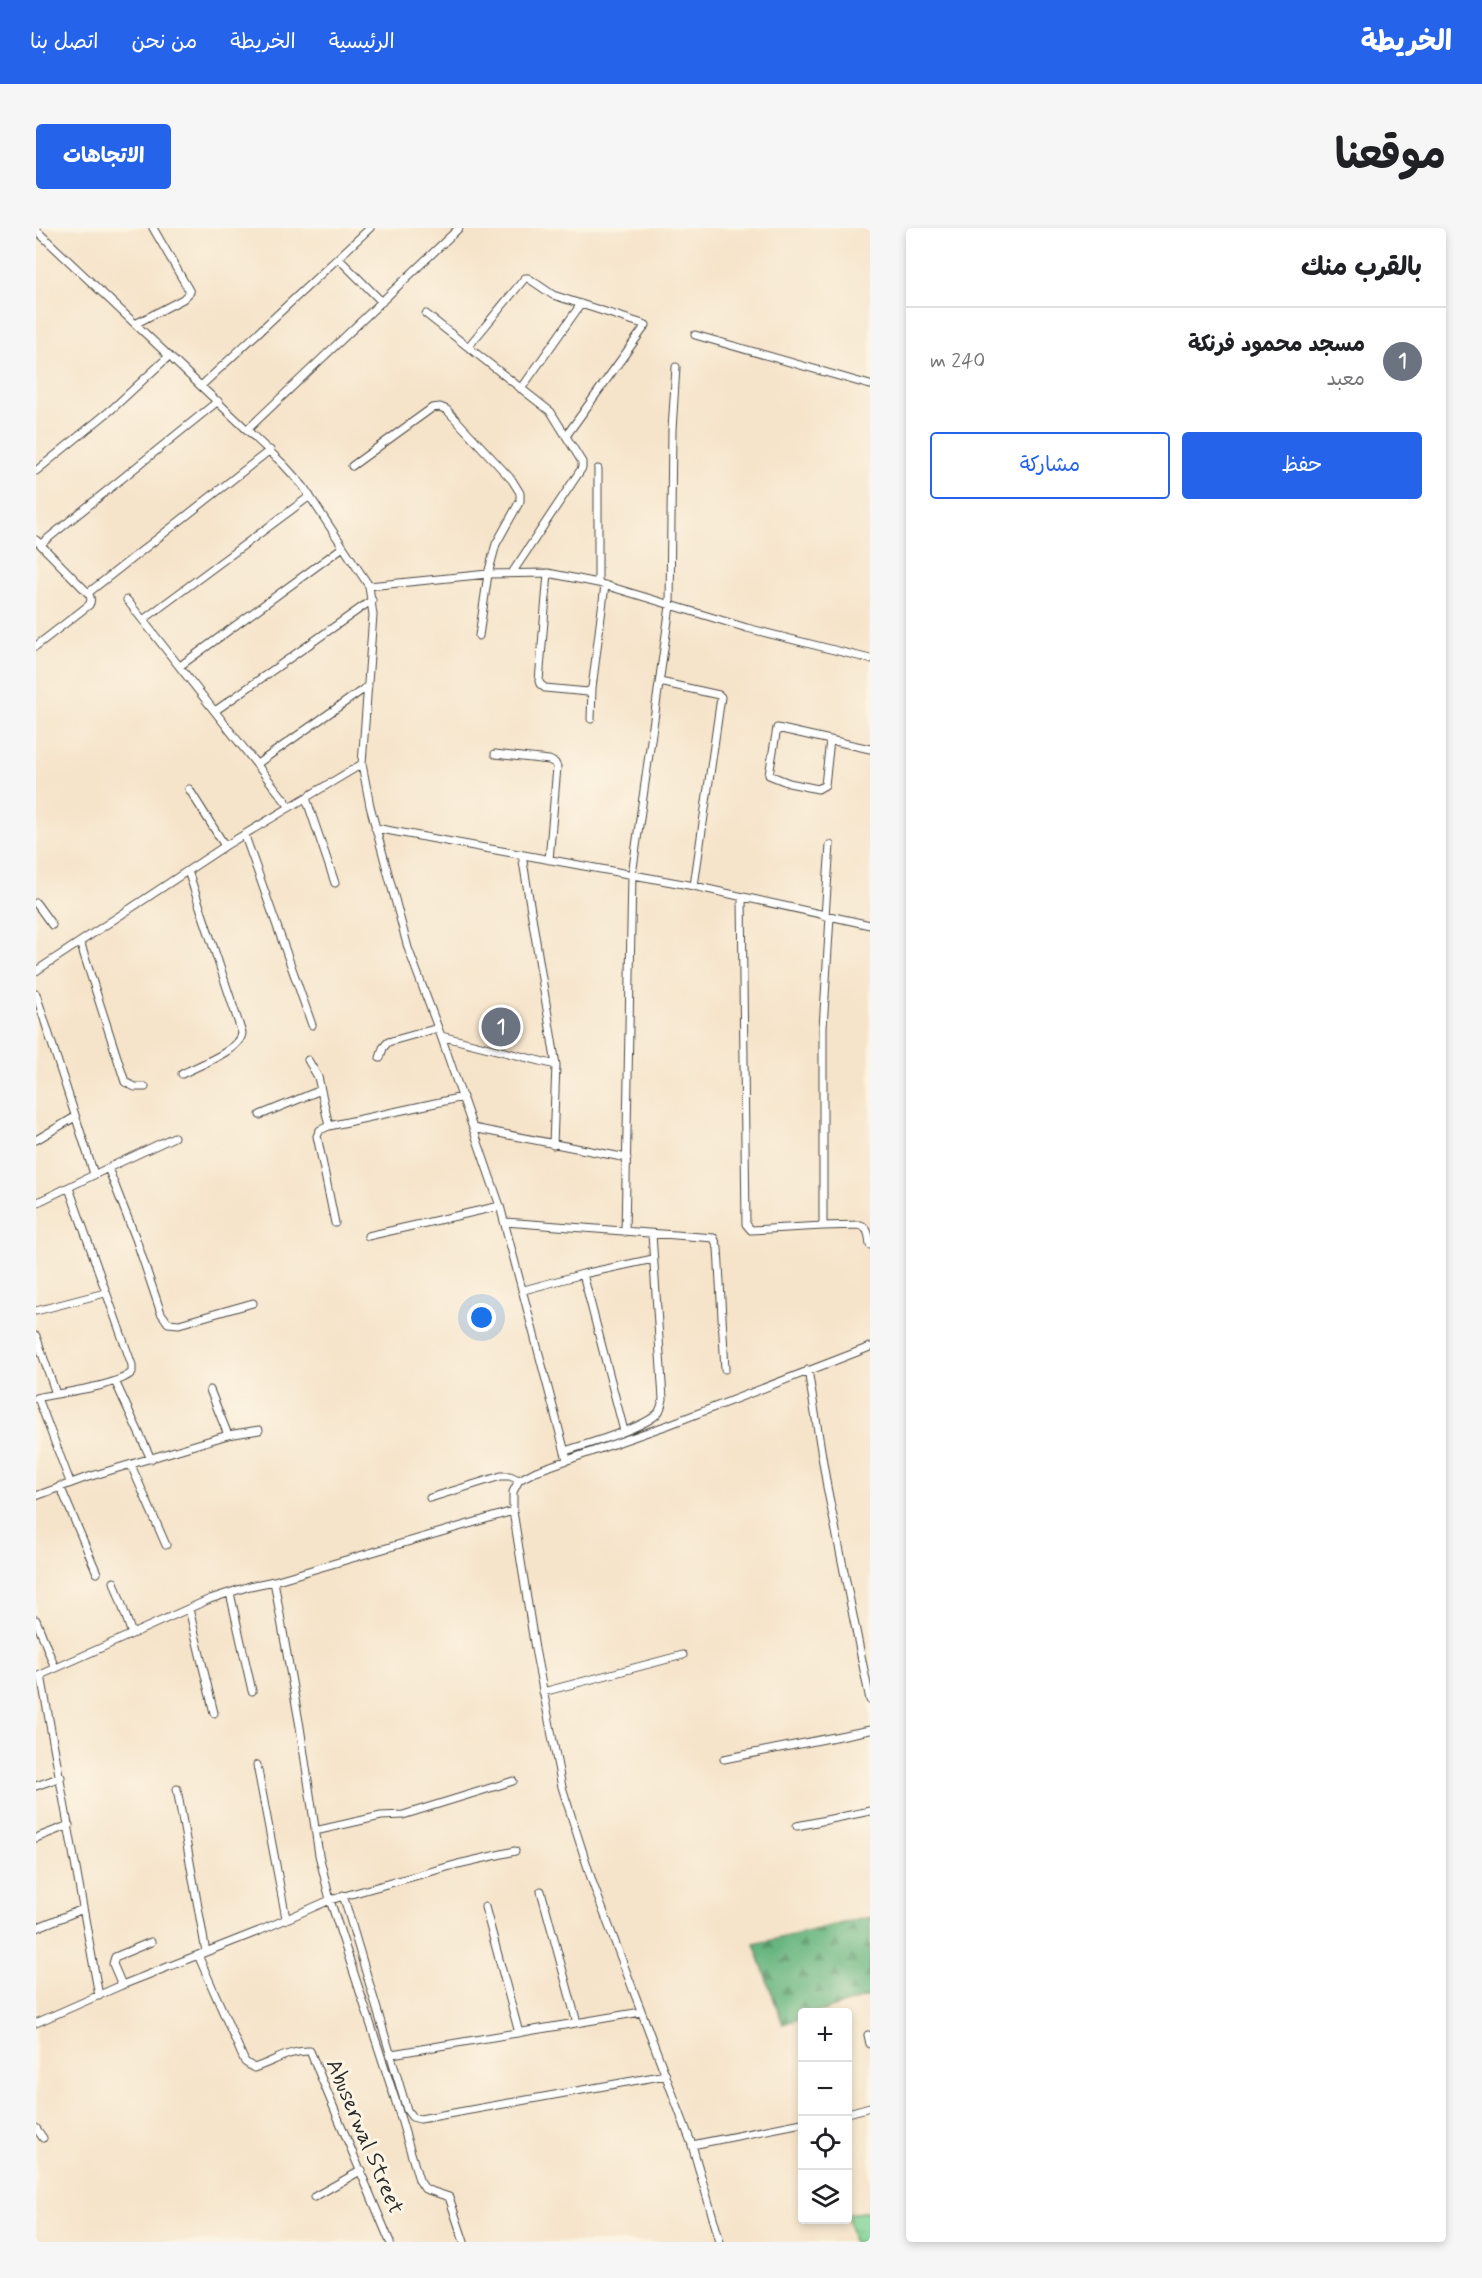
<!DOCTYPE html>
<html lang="ar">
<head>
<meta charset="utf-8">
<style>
  body { margin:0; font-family:Mynerve,"Playpen Sans Arabic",sans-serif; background:#f6f6f6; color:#202124; direction:rtl }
  .controls { position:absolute; right:18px; bottom:18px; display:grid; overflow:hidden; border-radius:6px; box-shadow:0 3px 9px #0003 }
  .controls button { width:54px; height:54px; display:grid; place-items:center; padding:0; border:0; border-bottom:2px solid #e0e0e0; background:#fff; color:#202124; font:30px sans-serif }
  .you { position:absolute; left:446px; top:1090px; width:21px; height:21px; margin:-15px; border:4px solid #fff; border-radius:50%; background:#1a73e8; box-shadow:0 0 0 9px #1a73e833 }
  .badge { display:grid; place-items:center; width:39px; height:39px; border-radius:50%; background:#2563eb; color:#fff; font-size:20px; font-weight:700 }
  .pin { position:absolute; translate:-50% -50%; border:3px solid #fff; box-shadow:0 2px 6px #0006 }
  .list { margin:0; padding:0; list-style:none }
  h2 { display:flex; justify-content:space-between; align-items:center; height:78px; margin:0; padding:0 24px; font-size:26px }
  h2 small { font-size:20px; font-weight:400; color:#757577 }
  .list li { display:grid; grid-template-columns:39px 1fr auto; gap:18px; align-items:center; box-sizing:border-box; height:108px; padding:0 24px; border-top:2px solid #e0e0e0 }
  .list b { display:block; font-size:22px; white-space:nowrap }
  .list p { margin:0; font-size:20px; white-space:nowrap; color:#757577 }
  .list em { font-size:20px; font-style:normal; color:#757577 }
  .actions { display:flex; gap:12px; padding:18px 24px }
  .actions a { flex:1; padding:14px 0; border:2px solid #2563eb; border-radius:6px; text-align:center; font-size:21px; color:#2563eb }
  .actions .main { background:#2563eb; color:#fff }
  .icon { flex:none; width:33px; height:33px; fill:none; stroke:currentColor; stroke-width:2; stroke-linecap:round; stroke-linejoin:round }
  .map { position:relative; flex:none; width:834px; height:2014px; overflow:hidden; direction:ltr; border-radius:6px }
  header { display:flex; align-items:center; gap:36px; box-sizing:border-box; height:84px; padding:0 30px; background:#2563eb; color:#fff }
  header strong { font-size:28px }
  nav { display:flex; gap:33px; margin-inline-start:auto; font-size:21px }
  .intro { display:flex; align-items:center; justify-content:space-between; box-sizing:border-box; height:144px; padding:0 36px }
  h1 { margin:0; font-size:42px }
  .button { padding:15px 27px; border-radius:6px; background:#2563eb; color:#fff; font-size:21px; font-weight:700 }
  main { display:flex; gap:36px; padding:0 36px }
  aside { flex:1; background:#fff; border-radius:6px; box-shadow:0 3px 9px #0003 }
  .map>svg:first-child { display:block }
  .grass { fill:url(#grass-tufts); stroke:#568060; stroke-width:1.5 }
  .forest { fill:url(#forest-firs); stroke:#4a7055; stroke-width:1.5 }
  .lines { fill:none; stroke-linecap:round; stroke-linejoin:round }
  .minor-casing { stroke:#494743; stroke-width:9 }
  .minor { stroke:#fff; stroke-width:7 }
  .labels { text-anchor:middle; stroke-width:6; stroke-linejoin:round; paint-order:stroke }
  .street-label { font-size:22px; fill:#2b2b2b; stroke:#fcf5e5 }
</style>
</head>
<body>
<header>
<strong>الخريطة</strong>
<nav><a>الرئيسية</a><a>الخريطة</a><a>من نحن</a><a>اتصل بنا</a></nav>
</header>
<div class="intro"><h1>موقعنا</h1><a class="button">الاتجاهات</a></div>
<main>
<aside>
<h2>بالقرب منك<small></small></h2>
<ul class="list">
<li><span class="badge" style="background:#6b7280">1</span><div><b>مسجد محمود فرنكة</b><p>معبد</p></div><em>240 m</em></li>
</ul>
<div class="actions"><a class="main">حفظ</a><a>مشاركة</a></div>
</aside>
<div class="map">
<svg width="834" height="2014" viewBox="0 0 834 2014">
  <defs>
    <pattern id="grass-tufts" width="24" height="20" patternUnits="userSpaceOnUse" patternTransform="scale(1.5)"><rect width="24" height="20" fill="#80d496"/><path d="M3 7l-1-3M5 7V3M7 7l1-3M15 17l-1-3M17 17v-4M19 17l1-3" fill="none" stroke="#6fb681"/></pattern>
    <pattern id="forest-firs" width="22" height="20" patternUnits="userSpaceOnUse" patternTransform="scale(1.5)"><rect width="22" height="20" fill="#68b67f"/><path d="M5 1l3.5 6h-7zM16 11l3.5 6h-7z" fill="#569468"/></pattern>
  </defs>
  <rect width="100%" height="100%" fill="#fcf5e5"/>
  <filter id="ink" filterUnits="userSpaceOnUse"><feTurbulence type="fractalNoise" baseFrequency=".0167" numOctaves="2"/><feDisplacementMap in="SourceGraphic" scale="12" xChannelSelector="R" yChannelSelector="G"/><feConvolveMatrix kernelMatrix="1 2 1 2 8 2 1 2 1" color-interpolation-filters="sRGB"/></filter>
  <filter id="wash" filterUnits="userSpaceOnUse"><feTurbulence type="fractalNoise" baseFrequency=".008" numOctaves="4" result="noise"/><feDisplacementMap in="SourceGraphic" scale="24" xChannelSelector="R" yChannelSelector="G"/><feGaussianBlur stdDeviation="1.35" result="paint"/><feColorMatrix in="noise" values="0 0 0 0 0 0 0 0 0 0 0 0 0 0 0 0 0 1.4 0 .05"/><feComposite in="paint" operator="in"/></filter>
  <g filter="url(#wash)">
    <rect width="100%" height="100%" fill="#f6e4ca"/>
    <path class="grass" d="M834,1983V2014H817L812,1986Z"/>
    <path class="forest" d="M834,1689V1768L783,1784H766V1790L747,1796L718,1716Z"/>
  </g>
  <g filter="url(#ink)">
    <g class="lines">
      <g class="minor-casing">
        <path id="minor" d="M0,2L247,236L267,258L333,358L337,387L326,536L334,578L372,720L405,808L464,978L531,1232
          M302,30L346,74
          M390,86L515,184L546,234V240L476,345
          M101,95L147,71L154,64L117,0
          M659,107L834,157
          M432,119L489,50H492L517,67L610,97L530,208
          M165,158L334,0
          M485,161L545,76
          M212,201L423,0
          M316,238L396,180L404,179L411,182L476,252L484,265V273L460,316L452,346L443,408
          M0,243L76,181L133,128
          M0,312L52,365C55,369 56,372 53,377L0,418
          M5,316L182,173
          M512,345L503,453L504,456L509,460L552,464L556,460L569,357
          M562,355V241
          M333,358L452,346L512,345L562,355L711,400L834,431
          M52,365L234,222
          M91,372L254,579
          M107,392L274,268
          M144,438L307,319
          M624,454L683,467L685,469L658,658
          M179,483L336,372
          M555,491L556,460
          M794,512L789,557L782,561L753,555L733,547L741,500L834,521
          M459,526L513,532L519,535L521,539L513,632
          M221,536L332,458
          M153,561L189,618
          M270,570L299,655
          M339,600L658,658L834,697
          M209,608L276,797
          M486,627L520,837L517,917
          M706,669L710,996L715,1002L787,998V800L794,689
          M0,675L16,697
          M789,688L794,617
          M44,714L89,854L99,859H109
          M0,743L189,618L326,536
          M0,766L58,946
          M405,808L520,837
          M344,830L347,820L352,814L402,800
          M272,832L282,849L293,898
          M146,846C161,838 205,822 206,805L152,643
          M224,887L285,862
          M437,900L591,930
          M0,912L39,889
          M72,940L138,909
          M0,975L72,940L100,1011L125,1085L132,1095L143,1096L217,1075
          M469,994L678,1010L682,1020L689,1141
          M299,995L281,908L284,902L293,898L427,869
          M787,998L825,997C833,1001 833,1009 834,1017
          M589,1004L596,647L634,378L636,202L640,139
          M332,1008L464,978
          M547,1046L588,1203
          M488,1062L547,1046L617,1031
          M0,1083L69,1065
          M0,1108L20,1166
          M772,1142L791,1259L834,1472
          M79,1153L115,1231
          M174,1162L192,1207
          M0,1170C21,1165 84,1158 96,1144V1137L33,960
          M2,1170L34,1254
          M529,1223C550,1216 609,1200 622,1185C625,1181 626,1176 627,1171L616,1006
          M95,1237L130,1317
          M24,1258L61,1345
          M0,1268L49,1250L192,1207L223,1202
          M394,1270L465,1248H474L483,1252
          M238,1353L264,1499L283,1627L294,1672L359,1871L383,1952L389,1961L413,1969L428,2014
          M78,1354L96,1406
          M194,1365L216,1463
          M153,1381L178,1485
          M0,1392L19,1440
          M5,1447L63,1768
          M0,1449L174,1371L214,1358L238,1353L477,1283
          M507,1464L647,1427
          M688,1531L834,1502
          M221,1537L250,1690
          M0,1558L25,1549
          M141,1561L170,1724
          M761,1598L834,1583
          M279,1603L345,1588L367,1587L477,1553
          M0,1610L33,1597
          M505,1663L541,1795
          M307,1667L371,1882L376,1889L384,1891L630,1847
          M449,1679L483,1805
          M0,1700L47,1681
          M162,1727L209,1834L218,1840C237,1834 253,1822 274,1823L354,2014
          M86,1757L77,1736L79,1729L115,1714
          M0,1795L86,1757L223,1703L294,1672L422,1636L479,1623
          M832,1807L834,1816
          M356,1826L605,1784
          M812,1885L834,1879
          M0,1900L7,1910
          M656,1917L766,1895
          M278,1969L326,1942
          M684,2014L656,1917L557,1656L526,1559L499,1421L477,1283V1264L483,1252L500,1243L632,1197L834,1119"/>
      </g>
      <use href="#minor" class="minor"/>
    </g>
  </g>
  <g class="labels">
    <g class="street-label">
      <text transform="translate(330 1908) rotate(67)" y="8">Abuserwal Street</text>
    </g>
  </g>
</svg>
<div class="controls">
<button>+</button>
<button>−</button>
<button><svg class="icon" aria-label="locate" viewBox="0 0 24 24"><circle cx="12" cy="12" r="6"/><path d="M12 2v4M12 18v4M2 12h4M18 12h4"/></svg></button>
<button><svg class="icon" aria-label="layers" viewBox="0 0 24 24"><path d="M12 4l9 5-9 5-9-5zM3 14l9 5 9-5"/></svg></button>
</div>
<div class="you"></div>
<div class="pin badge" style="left:465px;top:799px;background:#6b7280">1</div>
</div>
</main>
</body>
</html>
